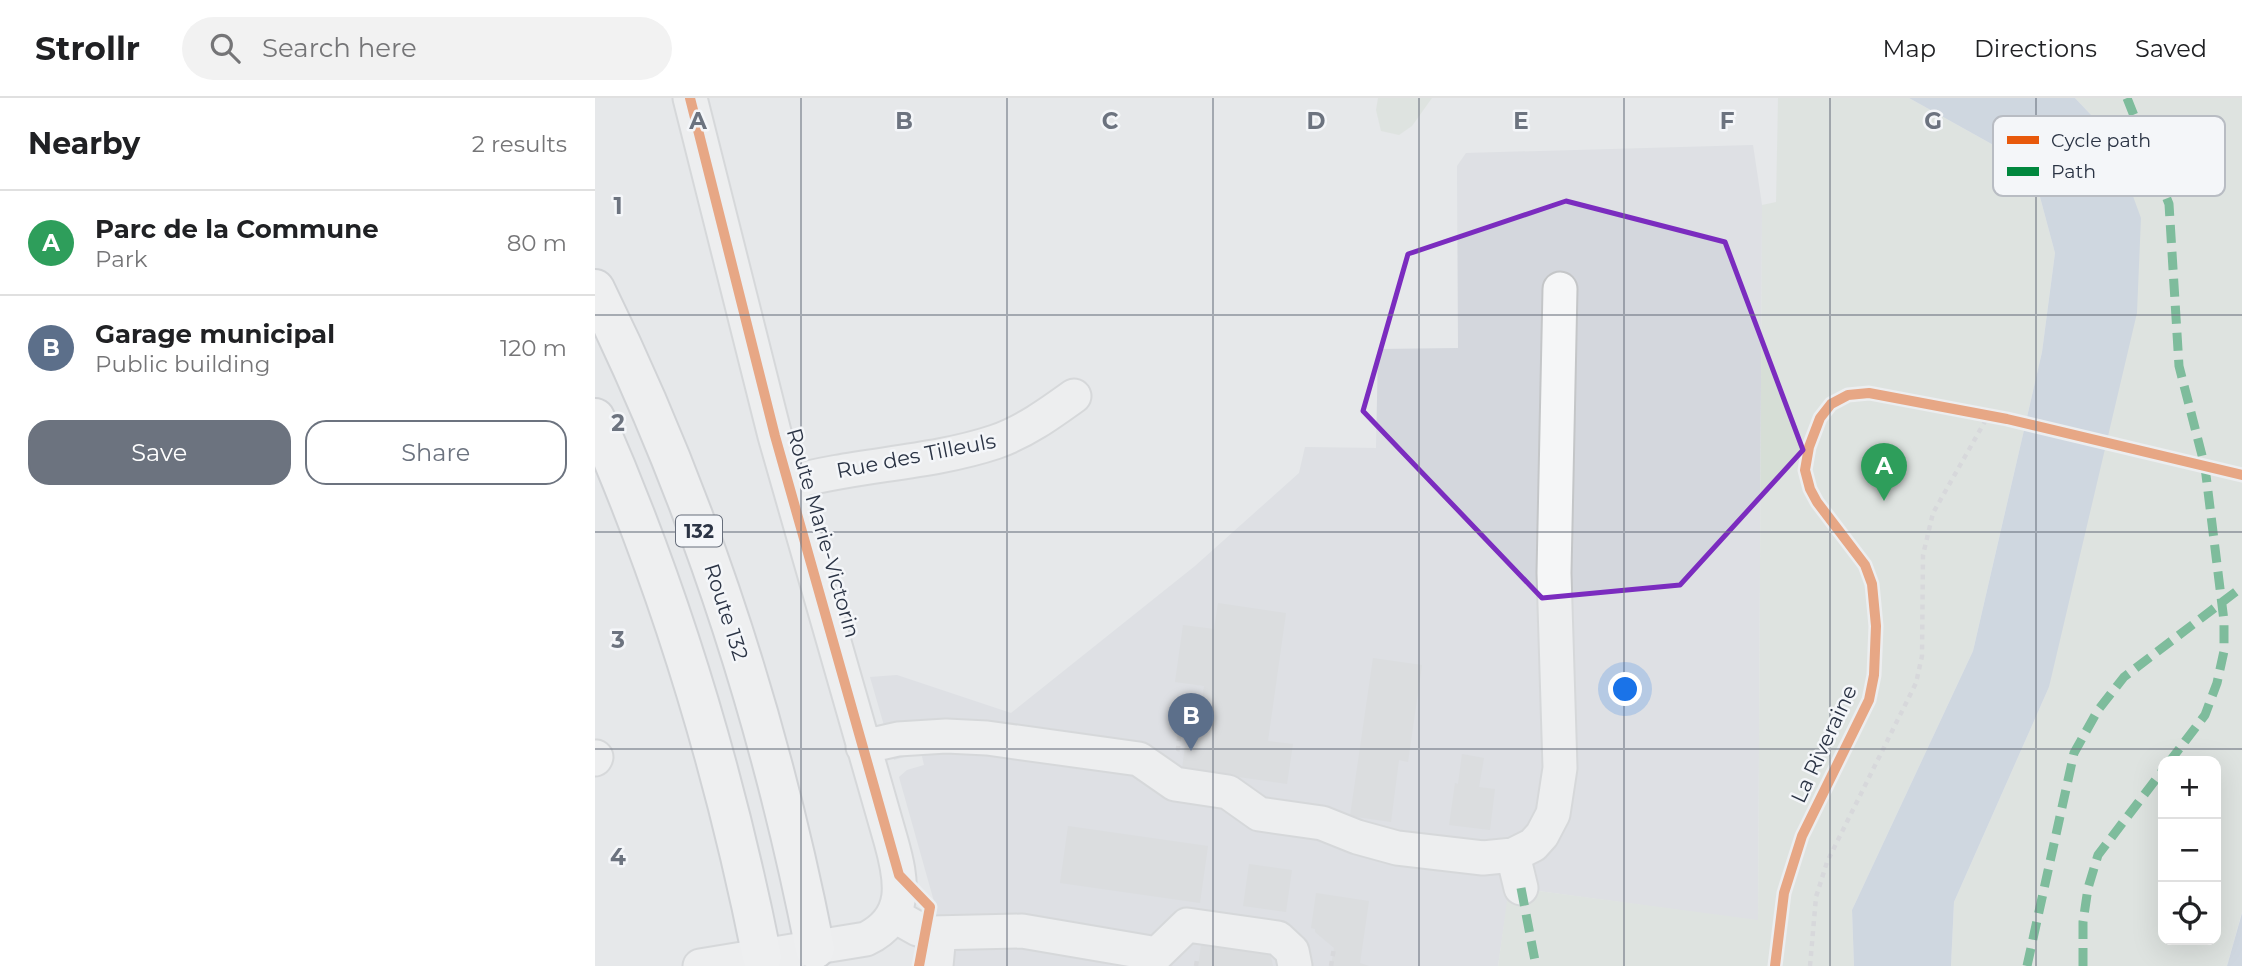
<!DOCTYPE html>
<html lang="en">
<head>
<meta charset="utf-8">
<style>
  body { margin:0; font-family:Montserrat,sans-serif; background:#f2f2f2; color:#202124 }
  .controls { position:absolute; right:21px; bottom:21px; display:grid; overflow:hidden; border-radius:14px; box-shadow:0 7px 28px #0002 }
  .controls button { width:63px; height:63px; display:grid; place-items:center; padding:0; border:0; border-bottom:2px solid #e0e0e0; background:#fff; color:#202124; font:35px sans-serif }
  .you { position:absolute; left:1031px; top:592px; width:24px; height:24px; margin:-18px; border:5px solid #fff; border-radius:50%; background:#1a73e8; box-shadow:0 0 0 10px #1a73e833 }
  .badge { display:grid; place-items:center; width:46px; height:46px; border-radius:50%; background:#6c737f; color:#fff; font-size:23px; font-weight:700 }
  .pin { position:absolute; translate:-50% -58px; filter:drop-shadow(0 2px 4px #0008) }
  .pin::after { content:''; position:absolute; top:37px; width:24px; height:21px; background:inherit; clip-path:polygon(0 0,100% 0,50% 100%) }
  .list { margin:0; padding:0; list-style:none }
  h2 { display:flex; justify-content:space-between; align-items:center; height:91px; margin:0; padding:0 28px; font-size:30px }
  h2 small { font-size:23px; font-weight:400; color:#757577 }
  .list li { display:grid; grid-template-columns:46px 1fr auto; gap:21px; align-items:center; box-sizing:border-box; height:105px; padding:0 28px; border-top:2px solid #e0e0e0 }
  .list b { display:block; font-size:26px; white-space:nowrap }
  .list p { margin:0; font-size:23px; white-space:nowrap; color:#757577 }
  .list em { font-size:23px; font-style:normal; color:#757577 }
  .actions { display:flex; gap:14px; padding:21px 28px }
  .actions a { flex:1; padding:16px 0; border:2px solid #6c737f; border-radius:21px; text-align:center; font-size:24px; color:#6c737f }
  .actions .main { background:#6c737f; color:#fff }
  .icon { flex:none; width:38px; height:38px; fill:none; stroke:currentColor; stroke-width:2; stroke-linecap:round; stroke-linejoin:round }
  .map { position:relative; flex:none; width:1647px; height:868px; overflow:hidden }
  header { display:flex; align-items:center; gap:42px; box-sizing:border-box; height:98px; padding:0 35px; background:#fff; border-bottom:2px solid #e0e0e0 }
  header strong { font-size:33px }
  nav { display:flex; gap:38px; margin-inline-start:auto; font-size:24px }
  .search { width:490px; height:63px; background:#f2f2f2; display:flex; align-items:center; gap:18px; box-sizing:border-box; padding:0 24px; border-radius:38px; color:#757577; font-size:26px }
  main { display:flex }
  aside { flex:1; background:#fff }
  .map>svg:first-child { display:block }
  .built { fill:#d4d7dd }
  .green { fill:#d6ded6; fill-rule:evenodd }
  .water { fill:#b4c4d5 }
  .building { fill:#ced0d3 }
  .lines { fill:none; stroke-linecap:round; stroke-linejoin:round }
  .minor-casing { stroke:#c4c6c8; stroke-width:37 }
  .highway-casing { stroke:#b8bbbf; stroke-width:42 }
  .path { stroke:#c5c6ca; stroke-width:4.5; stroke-dasharray:5 5; stroke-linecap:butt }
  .minor { stroke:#f5f6f7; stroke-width:33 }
  .highway { stroke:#f8f8f8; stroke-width:38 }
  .quiet { stroke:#00873e; stroke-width:9; stroke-dasharray:18 9; stroke-linecap:butt }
  .cycleway-casing { stroke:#f4f6f9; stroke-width:15 }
  .cycleway { stroke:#e8590c; stroke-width:10 }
  .marked { fill:none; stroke:#7b2cbf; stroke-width:5; stroke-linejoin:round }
  .grid { fill:none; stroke:#6c737f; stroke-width:2; stroke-opacity:0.55 }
  .labels { text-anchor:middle; stroke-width:5; stroke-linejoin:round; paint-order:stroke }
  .shield { fill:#f4f6f9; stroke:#676e7b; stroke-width:2 }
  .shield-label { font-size:19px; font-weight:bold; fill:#2b3445 }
  .street-label { font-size:21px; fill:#2b3445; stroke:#f4f6f9 }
  .key { fill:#f4f6f9; stroke:#b8bcc3; stroke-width:2 }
  .key-label { font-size:19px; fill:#2b3445 }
  .grid-label { font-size:23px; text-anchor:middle; font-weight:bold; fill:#6c737f; stroke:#f4f6f9; stroke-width:5; stroke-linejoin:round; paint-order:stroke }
</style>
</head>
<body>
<header>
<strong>Strollr</strong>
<div class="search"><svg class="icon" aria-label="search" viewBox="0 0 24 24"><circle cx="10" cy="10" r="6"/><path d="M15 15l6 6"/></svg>Search here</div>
<nav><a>Map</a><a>Directions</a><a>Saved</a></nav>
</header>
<main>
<aside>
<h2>Nearby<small>2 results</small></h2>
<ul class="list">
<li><span class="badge" style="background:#2e9e5b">A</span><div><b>Parc de la Commune</b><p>Park</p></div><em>80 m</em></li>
<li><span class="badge" style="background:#5c6f8a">B</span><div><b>Garage municipal</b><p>Public building</p></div><em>120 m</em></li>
</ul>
<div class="actions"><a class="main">Save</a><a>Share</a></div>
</aside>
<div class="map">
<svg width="1647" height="868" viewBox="0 0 1647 868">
  <rect width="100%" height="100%" fill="#e6e8ea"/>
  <path class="built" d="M1158,47L1167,107L1163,823L915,789L903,868H330L340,807L304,679L312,672L329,667L326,654L299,662L275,579L302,577L416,615L600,468L704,375L710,349L781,350L783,251L863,250L862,68L871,55Z"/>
  <path class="green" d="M783,0H837L817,28L804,37L786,33L781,12Z
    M1183,0H1314L1411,54L1445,99L1460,155L1447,254L1378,553L1257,812L1259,868H903L914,789L1163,822L1167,107L1181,104Z
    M1480,0H1647V814L1632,868H1356L1359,804L1454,589L1516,38ZM1568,663H1621V842H1568Z"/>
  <path class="water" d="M1314,0H1480L1516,38L1546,120L1542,215L1454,589L1359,804L1356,868H1259L1257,812L1378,553L1447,254L1460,155L1445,99L1411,54Z
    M1647,815V868H1632Z"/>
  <path class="building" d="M623,505L691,515L673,643L698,646L692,686L587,671L590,648L601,649L609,588L580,584L588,527L619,531Z
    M778,560L827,567L813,664L804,662L796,724L755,718Z
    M867,656L889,660L884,689L900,691L895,732L854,727L860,685L863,686Z
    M473,728L613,748L605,805L465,785Z
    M654,766L697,772L691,814L648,808Z
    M721,795L774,803L765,865L774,868H736L739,850L720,834V831L716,830Z
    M607,840L670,852L676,859L678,868H603Z"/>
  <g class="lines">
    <g class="minor-casing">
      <path id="minor" d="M95,0L180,338L296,743C307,782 314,820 271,841L105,868
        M194,385C261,366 334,366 400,344C429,334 454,316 479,298
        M268,649L303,641L351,638L392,640L544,661L580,686L633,694L664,716L727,725L762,739L802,750L888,760L918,757L938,747L947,737L958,716L965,670L959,475L965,191
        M0,661L1,659
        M918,757L926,790
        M298,817L323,831L336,835L427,833L562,856
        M562,856L592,827L683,840L697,853L700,868
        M341,868L344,836"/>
    </g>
    <g class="highway-casing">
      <path id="highway" d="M0,191C103,400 175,622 220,851
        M0,320C76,493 130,674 167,859"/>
    </g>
    <path class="path" d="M585,628L583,651L589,652
      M601,868L602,862H604
      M736,868L739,850
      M1215,868L1221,799L1232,764L1321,585L1327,558L1328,457L1338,415L1393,318"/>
    <use href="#minor" class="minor"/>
    <use href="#highway" class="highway"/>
    <path class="quiet" d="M1532,0L1574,106L1584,268L1610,369L1629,523V553L1622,585L1610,617L1575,663
      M926,790L941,868
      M1432,868L1479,655L1503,612L1529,579L1647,489
      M1488,868V824L1493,790L1503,757L1568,672"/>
    <g class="cycleway-casing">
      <path id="cycleway" d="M95,0L180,338L304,777L335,809L324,868
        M1180,868L1189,795L1207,738L1274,602L1279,577L1281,528L1277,486L1270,467L1222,404L1215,391L1210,372L1214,349L1225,320L1236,306L1253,297L1274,295L1412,321L1647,377"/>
    </g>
    <use href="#cycleway" class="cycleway"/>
  </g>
  <path d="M0 0H1647V868H0ZM971,103L1130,144L1208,352L1085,487L947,500L768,313L813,156Z" fill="#e6e8ea" fill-opacity=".55" fill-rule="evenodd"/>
  <path class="marked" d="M971,103L1130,144L1208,352L1085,487L947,500L768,313L813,156Z"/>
  <path class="grid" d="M206,0V868M412,0V868M618,0V868M824,0V868M1029,0V868M1235,0V868M1441,0V868M0,217H1647M0,434H1647M0,651H1647"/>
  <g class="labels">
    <rect class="shield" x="81" y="417.5" width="46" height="31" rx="5"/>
    <g class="shield-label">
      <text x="104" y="440">132</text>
    </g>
    <g class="street-label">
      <text transform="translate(321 358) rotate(-11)" y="7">Rue des Tilleuls</text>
      <text transform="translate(228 435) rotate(74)" y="7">Route Marie-Victorin</text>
      <text transform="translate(131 514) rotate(72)" y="7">Route 132</text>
      <text transform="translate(1229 646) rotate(-65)" y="7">La Riveraine</text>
    </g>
  </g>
  <rect x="1398" y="18" width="232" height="80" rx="10" class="key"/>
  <rect x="1412" y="38" width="32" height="8" fill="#e8590c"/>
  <rect x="1412" y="69" width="32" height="9" fill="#00873e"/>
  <g class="key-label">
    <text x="1456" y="49">Cycle path</text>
    <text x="1456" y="80">Path</text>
  </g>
  <g class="grid-label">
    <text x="103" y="31">A</text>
    <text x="309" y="31">B</text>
    <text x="515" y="31">C</text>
    <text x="721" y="31">D</text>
    <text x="926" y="31">E</text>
    <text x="1132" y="31">F</text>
    <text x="1338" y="31">G</text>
    <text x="23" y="116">1</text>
    <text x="23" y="333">2</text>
    <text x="23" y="550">3</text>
    <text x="23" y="767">4</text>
  </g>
</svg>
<div class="controls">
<button>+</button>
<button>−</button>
<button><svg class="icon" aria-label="locate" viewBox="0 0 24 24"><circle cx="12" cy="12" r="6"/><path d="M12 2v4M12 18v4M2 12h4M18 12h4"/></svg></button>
</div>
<div class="you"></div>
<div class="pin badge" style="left:1289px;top:403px;background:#2e9e5b">A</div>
<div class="pin badge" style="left:596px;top:653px;background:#5c6f8a">B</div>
</div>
</main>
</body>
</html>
